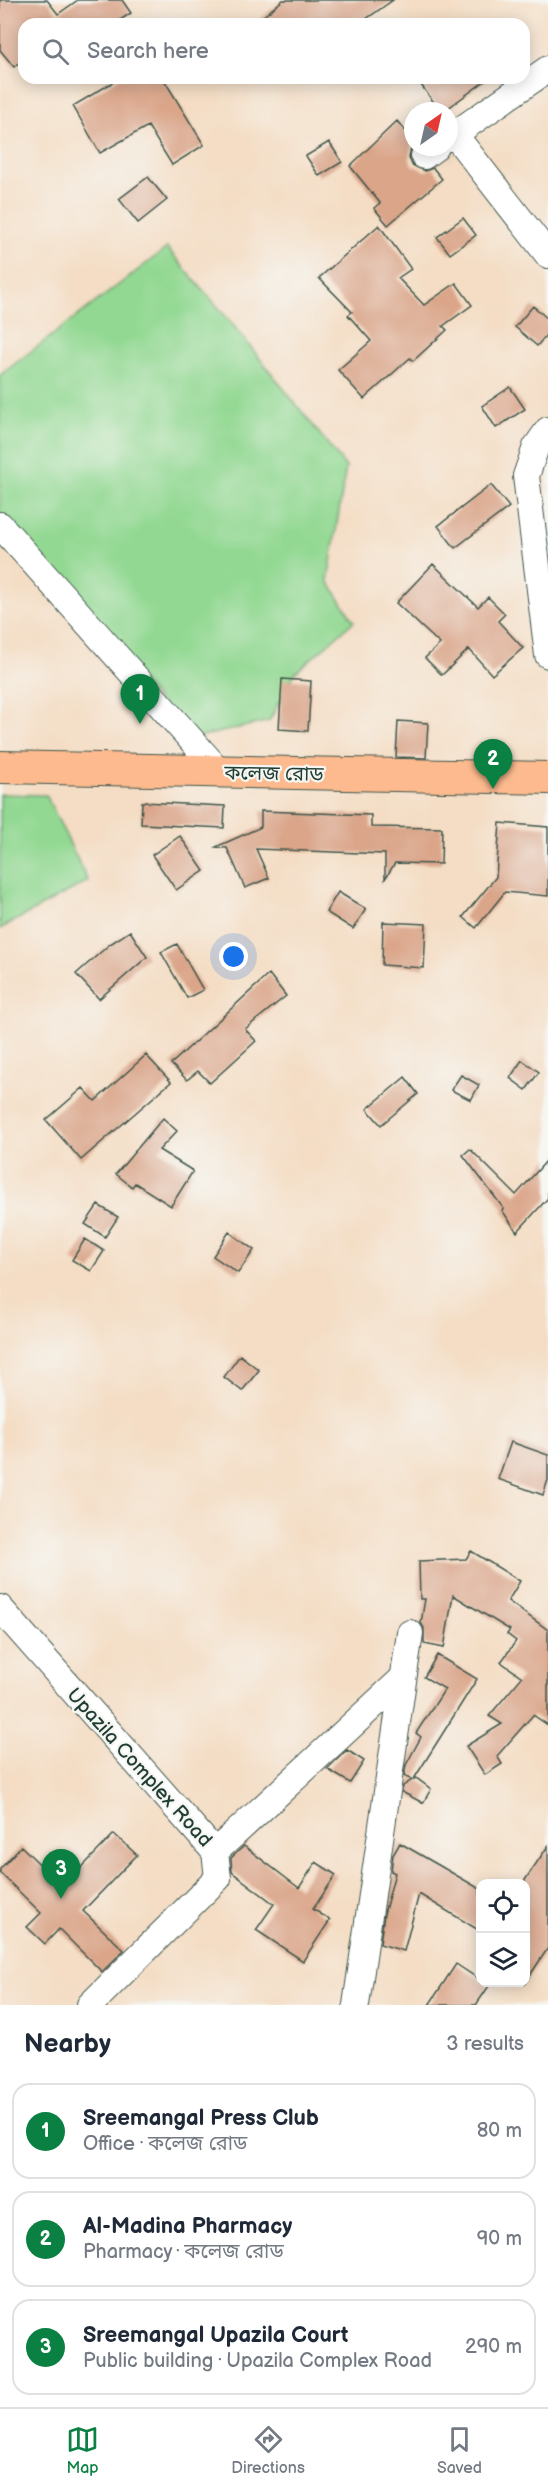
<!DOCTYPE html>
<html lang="en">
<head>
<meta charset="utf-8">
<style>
  body { margin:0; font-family:"Balsamiq Sans","Noto Sans Bengali",sans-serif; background:#f2f2f3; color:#1f2937 }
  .controls { position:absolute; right:18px; bottom:18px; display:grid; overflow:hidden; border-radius:12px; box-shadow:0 3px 15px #0003 }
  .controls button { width:54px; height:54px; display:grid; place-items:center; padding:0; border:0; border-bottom:2px solid #e0e1e3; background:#fff; color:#1f2937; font:30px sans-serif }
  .compass { position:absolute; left:404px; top:102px; width:54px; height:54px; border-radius:50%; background:#fff; box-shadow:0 3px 15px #0003; rotate:34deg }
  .you { position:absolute; left:234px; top:957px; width:21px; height:21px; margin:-15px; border:4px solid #fff; border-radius:50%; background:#1a73e8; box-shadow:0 0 0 9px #1a73e833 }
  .badge { display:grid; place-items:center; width:39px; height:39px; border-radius:50%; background:#0b8043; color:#fff; font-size:20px; font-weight:700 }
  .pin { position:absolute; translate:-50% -50px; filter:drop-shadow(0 2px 3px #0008) }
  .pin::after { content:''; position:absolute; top:32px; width:21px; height:18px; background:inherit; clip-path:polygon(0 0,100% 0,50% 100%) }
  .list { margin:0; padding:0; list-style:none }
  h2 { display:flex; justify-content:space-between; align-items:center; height:78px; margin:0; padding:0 24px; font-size:26px }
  h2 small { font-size:20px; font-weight:400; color:#747a83 }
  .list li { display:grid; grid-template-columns:39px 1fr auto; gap:18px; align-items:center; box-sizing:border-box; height:96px; margin:0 12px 12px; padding:0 12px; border:2px solid #e0e1e3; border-radius:18px }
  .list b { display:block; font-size:22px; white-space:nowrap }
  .list p { margin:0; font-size:20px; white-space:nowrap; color:#747a83 }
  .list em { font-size:20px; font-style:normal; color:#747a83 }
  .icon { flex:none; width:33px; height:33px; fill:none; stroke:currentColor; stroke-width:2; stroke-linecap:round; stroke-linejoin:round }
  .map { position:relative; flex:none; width:548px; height:2005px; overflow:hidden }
  .search { position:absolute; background:#fff; box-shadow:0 3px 15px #0003; left:18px; right:18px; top:18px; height:66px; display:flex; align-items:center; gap:15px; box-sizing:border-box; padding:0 21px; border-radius:18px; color:#747a83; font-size:22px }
  .sheet { height:402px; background:#fff }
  nav { display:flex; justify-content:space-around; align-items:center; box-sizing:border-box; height:84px; border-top:2px solid #e0e1e3; background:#fff; font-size:16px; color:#747a83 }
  nav a { display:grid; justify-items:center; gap:3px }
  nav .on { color:#0b8043 }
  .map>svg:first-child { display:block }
  .green { fill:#92d892; stroke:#588a63; stroke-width:1.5 }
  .building { fill:#daa589 }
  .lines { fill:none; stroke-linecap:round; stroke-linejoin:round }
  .minor-casing { stroke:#3f554a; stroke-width:28 }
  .major-casing { stroke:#3f554a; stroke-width:34 }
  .minor { stroke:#fff; stroke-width:26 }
  .major { stroke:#fcba8e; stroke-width:32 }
  .labels { text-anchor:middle; stroke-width:4.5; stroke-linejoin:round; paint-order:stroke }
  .street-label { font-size:20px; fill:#1f3d34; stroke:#f6f6f2 }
</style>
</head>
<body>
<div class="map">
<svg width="548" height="2005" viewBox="0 0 548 2005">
  <rect width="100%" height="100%" fill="#f6f6f2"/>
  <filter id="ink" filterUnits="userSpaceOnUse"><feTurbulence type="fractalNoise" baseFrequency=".0167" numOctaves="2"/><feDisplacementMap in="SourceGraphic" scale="12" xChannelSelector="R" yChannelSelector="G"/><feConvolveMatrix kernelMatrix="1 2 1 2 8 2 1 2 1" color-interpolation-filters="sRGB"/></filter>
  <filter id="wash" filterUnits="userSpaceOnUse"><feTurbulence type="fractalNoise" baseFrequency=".008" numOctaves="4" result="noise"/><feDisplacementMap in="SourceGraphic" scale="24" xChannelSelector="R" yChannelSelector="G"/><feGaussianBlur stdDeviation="1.35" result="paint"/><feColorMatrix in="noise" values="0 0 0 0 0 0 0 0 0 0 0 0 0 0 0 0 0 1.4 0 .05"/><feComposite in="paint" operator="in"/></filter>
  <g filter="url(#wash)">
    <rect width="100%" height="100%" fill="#f4ddc4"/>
    <path class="green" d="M167,248L229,320L346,467L328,581L354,621L295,673L269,721L191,739L0,516V375Z
      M0,794L46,795L88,881L0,929Z"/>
    <g id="blocks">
      <path class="building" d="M0,0H47L58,14L78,0H122L131,13L114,24H24V59L14,67L0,50Z
        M283,0H393L359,24H254Z
        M120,78H163L204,145L172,165L148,126L100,153L73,106Z
        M416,78H489L444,111H440Z
        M397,121L413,140L409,157L412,165L425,171L433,168L442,179L388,225L374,208L380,203L350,166Z
        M329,142L342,162L319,176L306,156Z
        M148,177L167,200L138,223L119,199Z
        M463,218L476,235L450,254L437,237Z
        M379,225L411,269L398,278L424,305L456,283L472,305L443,326L447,330L413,361L410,358L364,399L338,370L371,341L348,315L352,312L319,278Z
        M533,306L548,319V333L537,346L515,327Z
        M510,387L525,409L496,428L482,406Z
        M491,485L509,507L455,548L438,526Z
        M433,564L478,607L488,597L505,614L498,621L523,648L492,675L469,649L442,675L425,658L440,644L396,603Z
        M282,679L311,681L308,731L279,729Z
        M398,721L428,723L426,758L396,757Z
        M142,802L225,806L224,828L141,824Z
        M261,811L371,815V827L442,828L441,864L395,863L385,879V854L256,849L269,878L245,888L227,848L216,847L261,827Z
        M500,823L548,827V896L505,892L476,928L463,917L496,877Z
        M180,836L204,871L176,890L152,855Z
        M338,892L366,909L353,929L326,912Z
        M383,922L426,924L424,968L382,965Z
        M130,931L147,957L99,999L76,974L110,944Z
        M177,944L203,990L187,998L161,952Z
        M269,974L286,996L245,1029L256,1041L210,1083L198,1071L187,1080L171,1064Z
        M146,1055L171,1082L81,1160L46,1120L83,1088L95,1101Z
        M522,1060L539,1072L526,1090L510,1078Z
        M461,1075L479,1085L471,1100L451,1090Z
        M405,1077L418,1094L381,1125L367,1109Z
        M163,1118L177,1131L159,1150L193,1171L171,1206L135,1183L132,1187L116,1174Z
        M470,1149L516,1195L548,1159V1198L517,1232L502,1210L504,1209L463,1155Z
        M98,1205L118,1217L105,1237L85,1224Z
        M229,1232L254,1250L238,1273L213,1256Z
        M85,1239L104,1251L91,1271L72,1260Z
        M240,1355L259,1370L242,1391L224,1377Z
        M511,1442L548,1455V1480L543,1495L498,1479Z
        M471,1551L520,1581L508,1601L548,1630V1725L533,1715L497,1756L502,1764L485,1775L466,1746L502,1724L489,1716L522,1677L501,1662L516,1641L507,1634L510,1630L453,1595L444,1648L424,1644V1628L421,1623L425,1599H420L419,1561L466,1559Z
        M437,1655L477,1679L414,1779L416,1778L431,1789L423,1803L402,1792L403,1786L412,1780L404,1776L406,1765L421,1737L416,1733L445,1689L424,1677Z
        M347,1750L364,1761L350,1783L327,1769Z
        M114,1834L137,1855L83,1911L124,1950L102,1972L59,1929L45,1944L27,1927L41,1913L0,1873V1869L21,1846L63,1887Z
        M400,1843L480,1889V1931L419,1894L404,1951L380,1944L384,1914L395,1873L391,1871L393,1855Z
        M244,1846L299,1888L316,1862L336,1875L313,1909L330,1920L303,1961L256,1930L274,1904L232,1872L231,1858Z
        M548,1846V1948L525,1983V1880Z
        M456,1964L480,1980V1983L489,1986L476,2005H429Z"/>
    </g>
  </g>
  <g filter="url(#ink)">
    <use href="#blocks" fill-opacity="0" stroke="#3f554a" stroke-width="1.5"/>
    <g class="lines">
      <g class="minor-casing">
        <path id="minor" d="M454,134L548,255
          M449,138L548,69
          M424,156L436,147
          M548,430L536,447L526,476L548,655
          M0,525L220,772
          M0,1608L215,1852L218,1878L90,2005
          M215,1852L403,1678
          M356,2005L410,1633"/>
      </g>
      <g class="major-casing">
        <path id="major" d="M0,767L548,778"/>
      </g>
      <use href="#minor" class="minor"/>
      <use href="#major" class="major"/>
    </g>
  </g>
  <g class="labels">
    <g class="street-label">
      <text transform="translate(274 773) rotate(1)" y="7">কলেজ রোড</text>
      <text transform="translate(140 1767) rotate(48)" y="7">Upazila Complex Road</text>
    </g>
  </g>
</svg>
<div class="controls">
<button><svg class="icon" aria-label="locate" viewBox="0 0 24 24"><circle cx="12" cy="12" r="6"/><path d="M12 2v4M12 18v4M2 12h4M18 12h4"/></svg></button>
<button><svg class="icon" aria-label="layers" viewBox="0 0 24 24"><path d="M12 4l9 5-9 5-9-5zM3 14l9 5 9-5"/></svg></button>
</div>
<svg class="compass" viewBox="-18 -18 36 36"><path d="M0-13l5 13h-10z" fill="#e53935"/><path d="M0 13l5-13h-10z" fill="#747a83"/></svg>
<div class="you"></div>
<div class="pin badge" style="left:140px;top:724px">1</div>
<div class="pin badge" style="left:493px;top:789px">2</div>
<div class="pin badge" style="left:61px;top:1899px">3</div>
<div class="search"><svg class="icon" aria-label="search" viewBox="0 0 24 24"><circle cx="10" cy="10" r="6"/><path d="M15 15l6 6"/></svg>Search here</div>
</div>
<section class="sheet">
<h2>Nearby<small>3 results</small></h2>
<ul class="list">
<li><span class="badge">1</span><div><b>Sreemangal Press Club</b><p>Office · কলেজ রোড</p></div><em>80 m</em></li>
<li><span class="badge">2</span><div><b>Al-Madina Pharmacy</b><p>Pharmacy · কলেজ রোড</p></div><em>90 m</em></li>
<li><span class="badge">3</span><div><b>Sreemangal Upazila Court</b><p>Public building · Upazila Complex Road</p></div><em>290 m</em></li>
</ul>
</section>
<nav>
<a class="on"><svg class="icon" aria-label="map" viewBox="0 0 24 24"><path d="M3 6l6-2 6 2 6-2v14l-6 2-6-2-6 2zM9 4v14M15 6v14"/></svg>Map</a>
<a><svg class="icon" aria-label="directions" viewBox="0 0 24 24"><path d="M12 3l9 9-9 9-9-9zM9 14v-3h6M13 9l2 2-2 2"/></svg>Directions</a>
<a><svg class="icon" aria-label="saved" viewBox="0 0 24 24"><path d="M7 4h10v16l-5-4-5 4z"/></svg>Saved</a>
</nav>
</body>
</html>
